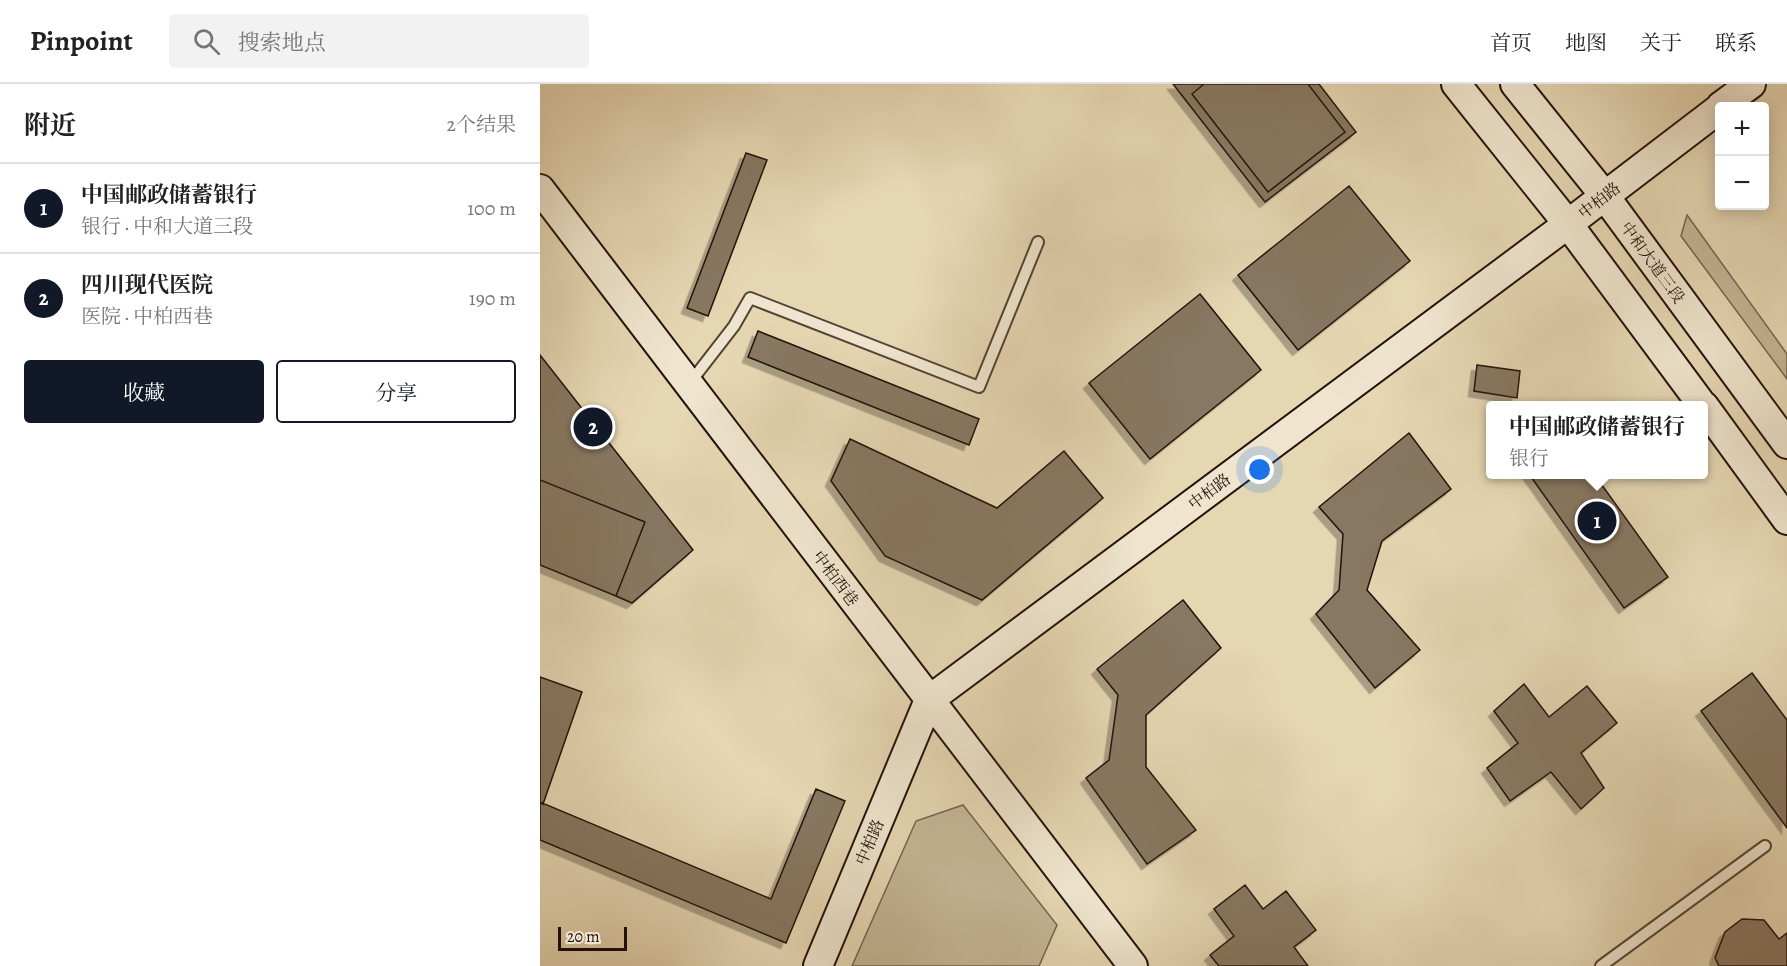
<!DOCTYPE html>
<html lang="zh">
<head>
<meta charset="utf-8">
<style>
  body { margin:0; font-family:Alegreya,"Noto Serif SC",serif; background:#f2f2f2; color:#222 }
  .controls { position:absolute; right:18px; top:18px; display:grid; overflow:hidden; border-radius:6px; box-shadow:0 3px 15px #0003 }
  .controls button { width:54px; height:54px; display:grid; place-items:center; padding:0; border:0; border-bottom:2px solid #e0e0e0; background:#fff; color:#222; font:30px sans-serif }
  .scale { position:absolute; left:18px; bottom:15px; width:69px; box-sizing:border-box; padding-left:6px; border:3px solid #23120a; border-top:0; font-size:16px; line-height:21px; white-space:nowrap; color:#23120a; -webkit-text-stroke:4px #efe5ce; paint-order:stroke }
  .you { position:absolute; left:720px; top:386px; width:21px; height:21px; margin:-15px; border:4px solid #fff; border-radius:50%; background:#1a73e8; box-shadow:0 0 0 9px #1a73e833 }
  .badge { display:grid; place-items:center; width:39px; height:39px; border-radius:50%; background:#111827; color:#fff; font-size:20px; font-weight:700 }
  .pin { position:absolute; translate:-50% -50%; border:3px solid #fff; box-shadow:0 2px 6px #0006 }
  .popup { position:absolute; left:946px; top:317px; width:222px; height:78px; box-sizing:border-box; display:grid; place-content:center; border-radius:6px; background:#fff; filter:drop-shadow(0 2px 4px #0005); font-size:20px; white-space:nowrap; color:#767676 }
  .popup b { font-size:22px; color:#222 }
  .popup::after { content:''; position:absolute; left:50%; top:100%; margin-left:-12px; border:12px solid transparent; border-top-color:#fff }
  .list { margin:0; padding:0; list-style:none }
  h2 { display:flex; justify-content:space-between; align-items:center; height:78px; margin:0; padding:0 24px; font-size:26px }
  h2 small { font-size:20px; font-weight:400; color:#767676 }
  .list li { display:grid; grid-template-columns:39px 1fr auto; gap:18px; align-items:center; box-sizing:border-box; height:90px; padding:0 24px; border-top:2px solid #e0e0e0 }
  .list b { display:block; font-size:22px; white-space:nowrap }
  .list p { margin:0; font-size:20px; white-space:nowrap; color:#767676 }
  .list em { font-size:20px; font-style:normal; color:#767676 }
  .actions { display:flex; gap:12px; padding:18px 24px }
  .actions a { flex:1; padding:14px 0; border:2px solid #111827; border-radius:6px; text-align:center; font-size:21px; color:#111827 }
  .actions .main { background:#111827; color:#fff }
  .icon { flex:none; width:33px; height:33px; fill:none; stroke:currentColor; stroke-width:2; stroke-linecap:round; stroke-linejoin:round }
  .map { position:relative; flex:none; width:1247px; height:882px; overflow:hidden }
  header { display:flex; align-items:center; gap:36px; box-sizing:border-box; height:84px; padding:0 30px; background:#fff; border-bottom:2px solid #e0e0e0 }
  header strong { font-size:28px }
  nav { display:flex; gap:33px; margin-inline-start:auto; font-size:21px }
  .search { width:420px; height:54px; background:#f2f2f2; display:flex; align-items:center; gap:15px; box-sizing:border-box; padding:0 21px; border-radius:6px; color:#767676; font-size:22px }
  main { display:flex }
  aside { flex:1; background:#fff }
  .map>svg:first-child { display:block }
  .green { fill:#c5b696; stroke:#746450; stroke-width:1.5 }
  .building { fill:#887862; stroke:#23120a; stroke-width:1.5; filter:url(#shadow) }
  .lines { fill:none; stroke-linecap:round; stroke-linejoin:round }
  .lane-casing { stroke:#544334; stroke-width:14 }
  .secondary-casing { stroke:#23120a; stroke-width:32 }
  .lane { stroke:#efe5ce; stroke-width:10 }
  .secondary { stroke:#efe5ce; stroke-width:28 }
  .labels { text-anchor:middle; stroke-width:6; stroke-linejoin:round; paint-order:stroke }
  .street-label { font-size:16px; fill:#23120a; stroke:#efe5ce }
</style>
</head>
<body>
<header>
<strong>Pinpoint</strong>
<div class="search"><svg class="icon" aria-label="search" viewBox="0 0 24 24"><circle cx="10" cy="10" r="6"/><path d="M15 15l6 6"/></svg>搜索地点</div>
<nav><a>首页</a><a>地图</a><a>关于</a><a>联系</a></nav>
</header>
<main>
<aside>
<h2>附近<small>2个结果</small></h2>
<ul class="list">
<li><span class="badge">1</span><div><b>中国邮政储蓄银行</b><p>银行 · 中和大道三段</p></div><em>100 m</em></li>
<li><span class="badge">2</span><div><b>四川现代医院</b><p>医院 · 中柏西巷</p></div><em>190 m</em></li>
</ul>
<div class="actions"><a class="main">收藏</a><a>分享</a></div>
</aside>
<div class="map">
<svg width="1247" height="882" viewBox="0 0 1247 882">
  <defs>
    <filter id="shadow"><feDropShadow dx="-5.5" dy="5.5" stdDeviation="0" flood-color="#0004"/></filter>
  </defs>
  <rect width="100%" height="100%" fill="#e6d7b3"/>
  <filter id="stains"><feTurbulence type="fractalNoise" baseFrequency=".00333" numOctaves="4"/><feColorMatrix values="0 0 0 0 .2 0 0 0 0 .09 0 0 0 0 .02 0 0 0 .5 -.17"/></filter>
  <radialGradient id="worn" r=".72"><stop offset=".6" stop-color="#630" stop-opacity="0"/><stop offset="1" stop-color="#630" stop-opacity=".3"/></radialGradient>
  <path class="green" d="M1147,131L1247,270V295L1141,152Z
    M423,721L517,841L499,882H312L376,737Z"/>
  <path class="building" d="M633,0H779L816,48L725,118Z
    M664,0H768L805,48L728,108L652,10Z
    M206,69L227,76L168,232L147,224Z
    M809,102L870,177L758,266L698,191Z
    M660,210L721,286L610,375L549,299Z
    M218,247L439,335L429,361L208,273Z
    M0,271L153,466L92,519L76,512L105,438L0,396Z
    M937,281L980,287L977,314L934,307Z
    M869,349L911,405L842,457L827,506L880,566L835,604L776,530L799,506L803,450L779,423Z
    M310,355L457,424L524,367L563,414L442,516L345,472L291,397Z
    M989,390H1054L1128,493L1084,524Z
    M0,396L105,438L76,512L0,481Z
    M643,516L681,564L606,631V683L656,746L607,780L546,694L569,676L578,611L557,585Z
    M1212,589L1247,636V744L1161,627Z
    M0,593L42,608L3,720L0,718Z
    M984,600L1009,633L1047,602L1077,639L1041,669L1064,704L1041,725L1011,688L970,717L947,684L978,659L954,627Z
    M276,705L305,717L246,859L0,756V718L231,815Z
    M705,801L723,825L746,807L776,846L754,863L768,882H679L670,871L694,852L674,825Z
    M1202,835L1224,836L1239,855L1247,849V882H1179L1175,874L1185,848Z"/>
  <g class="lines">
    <g class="lane-casing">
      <path id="lane" d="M149,300L194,242L210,214L439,303L498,158
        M1061,882L1225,762"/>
    </g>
    <g class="secondary-casing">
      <path id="secondary" d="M916,0L1028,140L1163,322
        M975,0L1064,111L1247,360
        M1181,22L1211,0
        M0,105L593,882
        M1164,322L1247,436
        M278,882L389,616L1028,140L1180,24"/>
    </g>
    <use href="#lane" class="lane"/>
    <use href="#secondary" class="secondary"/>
  </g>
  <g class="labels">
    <g class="street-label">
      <text transform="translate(1059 116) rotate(-38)" y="6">中柏路</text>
      <text transform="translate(1113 178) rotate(54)" y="6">中和大道三段</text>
      <text transform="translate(669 407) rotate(-37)" y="6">中柏路</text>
      <text transform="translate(296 494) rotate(53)" y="6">中柏西巷</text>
      <text transform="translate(329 758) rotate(-67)" y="6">中柏路</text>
    </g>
  </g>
  <rect width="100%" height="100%" filter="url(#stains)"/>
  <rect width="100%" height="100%" fill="url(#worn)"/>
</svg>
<div class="controls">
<button>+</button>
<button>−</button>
</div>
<div class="scale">20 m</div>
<div class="you"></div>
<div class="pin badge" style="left:1057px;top:437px">1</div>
<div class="popup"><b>中国邮政储蓄银行</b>银行</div>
<div class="pin badge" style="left:53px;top:343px">2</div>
</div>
</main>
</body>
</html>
